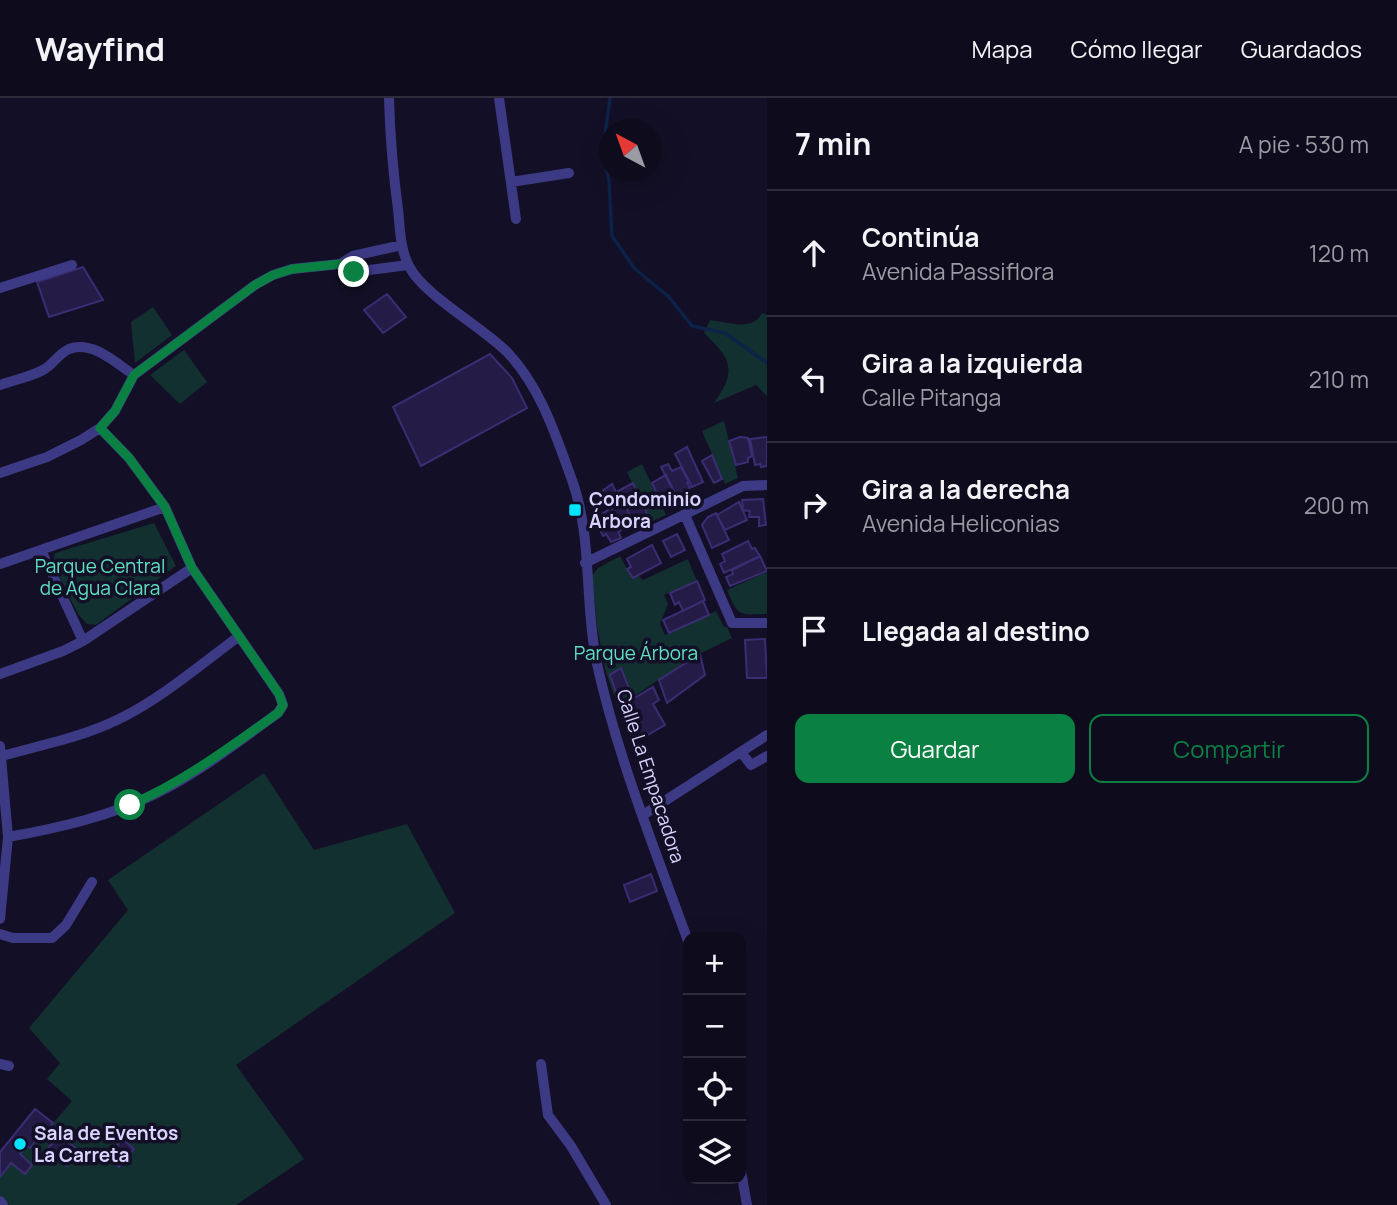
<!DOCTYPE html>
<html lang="es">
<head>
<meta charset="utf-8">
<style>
  body { margin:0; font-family:Manrope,sans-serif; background:#1c1929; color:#f1f3f6 }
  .controls { position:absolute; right:21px; bottom:21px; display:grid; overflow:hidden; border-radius:14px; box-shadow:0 7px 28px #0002 }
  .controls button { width:63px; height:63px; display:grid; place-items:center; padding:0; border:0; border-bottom:2px solid #2e2b3b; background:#0e0b1c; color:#f1f3f6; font:35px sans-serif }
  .compass { position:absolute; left:599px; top:21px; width:63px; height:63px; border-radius:50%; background:#0e0b1c; box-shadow:0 7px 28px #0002; rotate:319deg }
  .stop { position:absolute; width:21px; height:21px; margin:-16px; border:5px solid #0b8043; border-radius:50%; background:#fff }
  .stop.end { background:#0b8043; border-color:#fff; box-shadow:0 2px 7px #0008 }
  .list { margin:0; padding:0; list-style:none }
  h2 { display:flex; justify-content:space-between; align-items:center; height:91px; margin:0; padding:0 28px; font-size:30px }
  h2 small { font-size:23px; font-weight:400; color:#9b9ba3 }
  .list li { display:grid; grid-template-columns:46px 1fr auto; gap:21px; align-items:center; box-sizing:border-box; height:126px; padding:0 28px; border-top:2px solid #2e2b3b }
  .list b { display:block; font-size:26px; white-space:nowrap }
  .list p { margin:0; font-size:23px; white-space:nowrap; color:#9b9ba3 }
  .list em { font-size:23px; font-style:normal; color:#9b9ba3 }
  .actions { display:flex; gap:14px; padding:21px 28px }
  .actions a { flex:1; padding:16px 0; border:2px solid #0b8043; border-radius:14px; text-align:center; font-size:24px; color:#0b8043 }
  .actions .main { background:#0b8043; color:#fff }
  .icon { flex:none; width:38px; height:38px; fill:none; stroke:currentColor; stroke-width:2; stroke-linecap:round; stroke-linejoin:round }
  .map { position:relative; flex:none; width:767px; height:1107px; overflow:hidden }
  header { display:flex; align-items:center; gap:42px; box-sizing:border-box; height:98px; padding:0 35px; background:#0e0b1c; border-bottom:2px solid #2e2b3b }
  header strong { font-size:33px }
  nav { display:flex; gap:38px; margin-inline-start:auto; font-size:24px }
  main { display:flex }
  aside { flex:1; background:#0e0b1c }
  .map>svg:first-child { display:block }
  .green { fill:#12302f }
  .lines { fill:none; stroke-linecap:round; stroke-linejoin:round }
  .stream { stroke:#0c2248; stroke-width:3.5 }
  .building { fill:#241b47; stroke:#3b2d73; stroke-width:2 }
  .minor { stroke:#3d3a85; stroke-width:10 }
  .route { stroke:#0b8043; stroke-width:9 }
  .poi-dot { fill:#00e5ff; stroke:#130f26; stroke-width:2.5 }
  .labels { text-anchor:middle; stroke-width:7; stroke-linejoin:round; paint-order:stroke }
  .poi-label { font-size:19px; font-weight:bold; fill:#d9d4ff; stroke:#130f26; text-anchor:start }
  .park-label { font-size:19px; fill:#5fe0c0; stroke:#130f26 }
  .street-label { font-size:19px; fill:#d9d4ff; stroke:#130f26 }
</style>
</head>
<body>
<header>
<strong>Wayfind</strong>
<nav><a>Mapa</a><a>Cómo llegar</a><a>Guardados</a></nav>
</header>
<main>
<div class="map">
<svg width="767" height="1107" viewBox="0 0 767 1107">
  <rect width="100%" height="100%" fill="#130f26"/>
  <path class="green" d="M153,209L172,237L135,265L131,224Z
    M762,215L767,217V298L756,287L714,305C737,273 732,261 704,235L710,222C727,224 753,234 762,215Z
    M184,252L207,284L180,306L150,277Z
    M724,323L738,380L725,386L702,333Z
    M642,366L666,417L650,424L627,374Z
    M154,425L176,468L96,527L87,526L78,516L53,466L55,455Z
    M620,458L632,480L638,477L643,482L688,461L697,483L664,497L668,506L660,526L665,537L716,513L724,529H727L732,540L691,560L618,609L605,571L597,528L592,478L598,470Z
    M767,474V516C739,517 738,519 727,492Z
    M264,675L314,752L407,726L455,815L236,967L304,1061L236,1107H9L0,1097V1079L11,1065L25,1075L32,1067L20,1056L27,1048L30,1050L42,1035L53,1045L48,1051L67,1067L79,1053L50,1029L72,1003L47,981L60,965L29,930L128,812L108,782Z"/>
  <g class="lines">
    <path class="stream" d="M610,0L603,52L609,83L612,138L634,170L669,199L692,228L725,235L767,265"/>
  </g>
  <path class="building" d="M83,169L103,202L49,219L37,184Z
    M387,196L406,219L383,235L364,212Z
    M490,256L512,280L527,310L421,368L393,309Z
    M740,339L748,340L752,358L748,360V364L736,367L729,343Z
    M767,339V368L761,369L760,366L755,367L750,341Z
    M687,349L703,384L692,389L675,356Z
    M712,357L722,381L714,385L702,363Z
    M668,366L672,373L681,369L689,384L687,385L690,390L681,394L684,397L677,400L661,369Z
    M666,377L678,401L663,408L652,385Z
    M633,385L648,418L634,425L618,393Z
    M612,386L616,394L618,393L629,415L625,417L630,425L620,433L610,413L614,410L610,400L607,401L602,393Z
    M763,401L766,427L759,428V419H749L750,413L743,412L742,402Z
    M739,404L747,422L725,432L717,417Z
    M608,412L621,440L611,444L606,436L603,438L598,428L604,425L599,418Z
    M716,415L729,442L712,450L702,427L708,419Z
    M677,436L685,452L671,459L663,443Z
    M748,443L752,451L755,450L760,458L724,475L720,466L725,463L722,456Z
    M652,447L661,465L633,480L627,471L631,469L627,461Z
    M760,458L767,473L730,488L726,479L733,476L732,472Z
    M697,483L705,502L683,513L679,504L675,507L670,495Z
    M703,503L709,517L669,535L663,522Z
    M765,541L767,580H747L745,542Z
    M700,556L705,577L667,605L659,582Z
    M621,570L630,593L618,600L610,577Z
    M653,589L659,602L653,606L665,627L634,645L629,632L639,626L626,605Z
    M651,776L657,793L630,804L624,787Z
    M35,1011L53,1025L50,1029L79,1053L67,1068L47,1051L53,1045L42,1035L30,1050L27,1048L20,1056L32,1067L25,1076L11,1065L0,1079V1054Z
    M123,1041L134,1051L119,1069L107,1059Z"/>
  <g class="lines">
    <path class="minor" d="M389,0C390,37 393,74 398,111C400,130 400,151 409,168C423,197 483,229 508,255C541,290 556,338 572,382C593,440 584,506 597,566C618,660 655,752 688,843
      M499,0L516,121
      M511,84L569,75
      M340,166L354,174L408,167
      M0,190L72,167
      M0,287C14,282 30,279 43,272C53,267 58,256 69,251C92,242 116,265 134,277
      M0,375L47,359L81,342L100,330L115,313L134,277L255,187L273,177L292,171L340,166L353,158L402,147
      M685,417L732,525H767
      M41,452L83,543
      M585,465L743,388L767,387
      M0,466L165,409
      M0,576L63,553L83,543L192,470
      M0,648L8,739L0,821
      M741,654L751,667L767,658
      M2,658C41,647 83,639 119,621C162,600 200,567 238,539
      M643,717L767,637
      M8,739C59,730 111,718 157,695C200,674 239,643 278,615L283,607L279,596L192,470L165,409L129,360L100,330
      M0,836L13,840H52L66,827L92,784
      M0,966L9,968
      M541,966L548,1017L571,1048L606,1107
      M741,1073L747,1107
      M0,1103L3,1107"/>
  </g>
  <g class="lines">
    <path class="route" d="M130,707C183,684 230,649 278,615L283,607L279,596L192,470L165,409L129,360L100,330L115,313L134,277L255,187L273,177L292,171L340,166L354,174"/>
  </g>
  <g class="poi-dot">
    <rect x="568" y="405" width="14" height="14" rx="3.5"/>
    <circle cx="20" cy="1046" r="7"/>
  </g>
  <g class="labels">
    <g class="poi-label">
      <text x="589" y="408">Condominio<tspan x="589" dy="22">Árbora</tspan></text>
      <text x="34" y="1042">Sala de Eventos<tspan x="34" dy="22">La Carreta</tspan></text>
    </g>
    <g class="park-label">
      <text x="100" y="475">Parque Central<tspan x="100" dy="22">de Agua Clara</tspan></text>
      <text x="636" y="562">Parque Árbora</text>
    </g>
    <g class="street-label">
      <text transform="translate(651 678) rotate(72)" y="7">Calle La Empacadora</text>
    </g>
  </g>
</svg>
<div class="controls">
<button>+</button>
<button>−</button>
<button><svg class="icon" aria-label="locate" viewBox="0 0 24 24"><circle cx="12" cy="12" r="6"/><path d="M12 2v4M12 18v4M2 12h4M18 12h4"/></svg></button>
<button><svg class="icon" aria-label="layers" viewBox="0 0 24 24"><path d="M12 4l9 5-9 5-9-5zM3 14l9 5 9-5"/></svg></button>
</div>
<svg class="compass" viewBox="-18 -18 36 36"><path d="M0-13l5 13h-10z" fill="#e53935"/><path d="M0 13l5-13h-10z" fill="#9b9ba3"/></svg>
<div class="stop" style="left:130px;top:707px"></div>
<div class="stop end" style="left:354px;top:174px"></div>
</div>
<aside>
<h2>7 min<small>A pie · 530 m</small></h2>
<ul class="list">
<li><svg class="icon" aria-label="ahead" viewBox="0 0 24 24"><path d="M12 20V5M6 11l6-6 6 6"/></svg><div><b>Continúa</b><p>Avenida Passiflora</p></div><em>120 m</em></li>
<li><svg class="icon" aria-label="left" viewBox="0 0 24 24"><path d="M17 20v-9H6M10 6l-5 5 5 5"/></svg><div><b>Gira a la izquierda</b><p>Calle Pitanga</p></div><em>210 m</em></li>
<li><svg class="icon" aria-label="right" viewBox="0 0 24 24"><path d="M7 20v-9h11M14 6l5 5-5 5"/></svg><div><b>Gira a la derecha</b><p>Avenida Heliconias</p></div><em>200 m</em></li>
<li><svg class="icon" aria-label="arrive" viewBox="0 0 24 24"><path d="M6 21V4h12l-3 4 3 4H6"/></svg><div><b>Llegada al destino</b></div></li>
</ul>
<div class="actions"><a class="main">Guardar</a><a>Compartir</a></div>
</aside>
</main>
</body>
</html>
